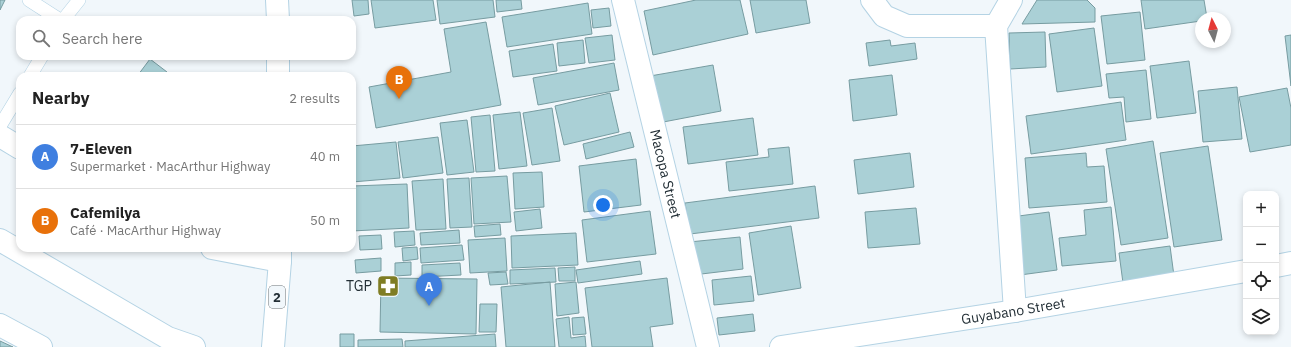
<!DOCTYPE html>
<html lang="en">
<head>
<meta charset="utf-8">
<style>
  body { margin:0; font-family:"IBM Plex Sans",sans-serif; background:#f6f6f6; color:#222 }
  .controls { position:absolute; right:12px; bottom:12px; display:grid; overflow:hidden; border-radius:8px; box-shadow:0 2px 6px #0003 }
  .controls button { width:36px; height:36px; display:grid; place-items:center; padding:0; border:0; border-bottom:1px solid #e0e0e0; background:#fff; color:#222; font:20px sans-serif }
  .compass { position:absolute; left:1195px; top:12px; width:36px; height:36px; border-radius:50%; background:#fff; box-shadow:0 2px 6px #0003; rotate:354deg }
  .you { position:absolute; left:603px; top:205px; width:14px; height:14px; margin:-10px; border:3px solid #fff; border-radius:50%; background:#1a73e8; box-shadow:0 0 0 6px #1a73e833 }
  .badge { display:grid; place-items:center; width:26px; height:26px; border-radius:50%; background:#db2777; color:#fff; font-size:13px; font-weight:700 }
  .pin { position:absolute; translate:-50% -33px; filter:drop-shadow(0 1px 2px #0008) }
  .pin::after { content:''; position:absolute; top:21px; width:14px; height:12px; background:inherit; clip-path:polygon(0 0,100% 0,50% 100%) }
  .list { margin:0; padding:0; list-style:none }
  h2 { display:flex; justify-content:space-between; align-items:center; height:52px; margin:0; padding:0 16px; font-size:17px }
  h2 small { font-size:13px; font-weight:400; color:#767676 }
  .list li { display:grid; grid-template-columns:26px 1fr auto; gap:12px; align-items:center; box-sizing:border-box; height:64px; padding:0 16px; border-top:1px solid #e0e0e0 }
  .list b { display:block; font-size:15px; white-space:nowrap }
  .list p { margin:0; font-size:13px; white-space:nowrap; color:#767676 }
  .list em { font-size:13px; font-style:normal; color:#767676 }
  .icon { flex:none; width:22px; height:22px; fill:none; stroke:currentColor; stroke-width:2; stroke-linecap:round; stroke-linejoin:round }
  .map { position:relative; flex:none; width:1291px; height:347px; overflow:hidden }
  .search { position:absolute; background:#fff; box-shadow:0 2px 6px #0003; left:16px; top:16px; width:340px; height:44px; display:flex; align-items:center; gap:10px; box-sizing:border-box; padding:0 14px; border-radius:12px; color:#767676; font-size:15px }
  .panel { position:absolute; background:#fff; box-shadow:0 2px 6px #0003; left:16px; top:72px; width:340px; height:180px; border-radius:12px }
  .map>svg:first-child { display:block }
  .building { fill:#aad0d6; stroke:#779ca1 }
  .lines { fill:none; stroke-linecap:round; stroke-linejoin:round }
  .service-casing { stroke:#b4d3e4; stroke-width:14 }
  .minor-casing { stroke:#b4d3e4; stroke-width:24 }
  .trunk-casing { stroke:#b4d3e4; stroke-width:24 }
  .service { stroke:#fff; stroke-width:13 }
  .minor { stroke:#fff; stroke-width:22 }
  .trunk { stroke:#fff; stroke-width:22 }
  .labels { text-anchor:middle; stroke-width:4; stroke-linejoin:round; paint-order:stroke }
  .shield { fill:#f1f7fb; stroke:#616b71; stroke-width:1 }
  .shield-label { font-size:13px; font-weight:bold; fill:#232f36 }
  .street-label { font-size:14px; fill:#232f36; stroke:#f1f7fb }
  .poi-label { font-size:14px; fill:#232f36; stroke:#f1f7fb; text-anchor:end }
</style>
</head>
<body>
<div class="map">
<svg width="1291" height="347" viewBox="0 0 1291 347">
  <rect width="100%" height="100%" fill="#f1f7fb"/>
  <path class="building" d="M0,0H5L0,10Z
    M352,0H368L369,14L354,16Z
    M371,0H433L436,20L375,28Z
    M437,0H493L495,17L440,24Z
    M496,0H521L522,9L497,12Z
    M696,0H740L748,34L653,55L644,11Z
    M750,0H806L810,23L756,33Z
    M1037,0H1087L1095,8V22L1022,24Z
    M1141,0H1204L1207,18H1201V21L1145,29Z
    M588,3L592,34L507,47L502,17Z
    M609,8L611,26L593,28L591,10Z
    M1140,12L1145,60L1107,64L1101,16Z
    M486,22L501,105L376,128L369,87L451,72L444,29Z
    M1094,28L1102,86L1057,92L1049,34Z
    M1045,32L1046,67L1010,69L1009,33Z
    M612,35L615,60L589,63L585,38Z
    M1291,35V86L1285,36Z
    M583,40L585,63L559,66L557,43Z
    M890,40L891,46L915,43L917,59L869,66L866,43Z
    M553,44L557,71L513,77L509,51Z
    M150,59L167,72L164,76L138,75Z
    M1189,61L1196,113L1157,118L1150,66Z
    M614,63L619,90L538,105L533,78Z
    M713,65L721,111L658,123L650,76Z
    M1146,70L1151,119L1126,122L1124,97L1109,98L1106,74Z
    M892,75L897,115L853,121L849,80Z
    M1237,87L1242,139L1203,142L1198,91Z
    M1287,88L1291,108V145L1250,152L1239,97Z
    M610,93L619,132L564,145L555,106Z
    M1121,102L1126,140L1031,154L1026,116Z
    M552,108L560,161L532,165L523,113Z
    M520,112L527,166L499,169L493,115Z
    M490,115L495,171L476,172L471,117Z
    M753,118L758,155L688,164L683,127Z
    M467,120L474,172L447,175L440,123Z
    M630,132L634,147L586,159L583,144Z
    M438,137L443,173L403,178L398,142Z
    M1153,141L1168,238L1121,245L1106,149Z
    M396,142L400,178L352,182V146Z
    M1208,146L1222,240L1174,247L1160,153Z
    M789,147L793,184L729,191L726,162L769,157L768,149Z
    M910,153L914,187L858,194L854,160Z
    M1086,153L1087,167L1104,166L1107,202L1029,208L1025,158Z
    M636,159L641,205L584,212L579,166Z
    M542,172L544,207L515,209L513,173Z
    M507,176L511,222L474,224L471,178Z
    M469,178L472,227L450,228L447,179Z
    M443,179L446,229L416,230L412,181Z
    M407,184L409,228L352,231V186Z
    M815,186L819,218L690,234L685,203Z
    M1111,207L1116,261L1062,266L1059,238L1086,235L1084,210Z
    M916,208L920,244L868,248L865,212Z
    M540,209L542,228L516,231L514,212Z
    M650,211L656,254L587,262L582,220Z
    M1049,212L1057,270L1020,275L1011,217Z
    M500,224L501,235L475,237L474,226Z
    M791,226L801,288L758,295L749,233Z
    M459,230L460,243L421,245L420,233Z
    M414,231L415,245L395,247L394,232Z
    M576,233L578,265L512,268L511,236Z
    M381,235L382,249L360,250L359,236Z
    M740,237L743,269L693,275L689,242Z
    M505,238L507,271L470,273L468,240Z
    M462,245L464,260L421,263L420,248Z
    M1170,246L1174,276L1123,283L1119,253Z
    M417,247L418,259L403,261L402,248Z
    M381,258V271L356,273L355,260Z
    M640,261L642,274L578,283L576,270Z
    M411,262V275L395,276V263Z
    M460,263L461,275L422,277V265Z
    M575,267V281H559L558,268Z
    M555,268L556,282L510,284V270Z
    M506,272L508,284L490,285L488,273Z
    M751,276L754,301L714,305L712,280Z
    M381,278L477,279L476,334L380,332Z
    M667,278L673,324L650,327L653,347H592L585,288Z
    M550,282L555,347H506L501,287Z
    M576,282L579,313L557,316L555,284Z
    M480,304H497L496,332H479Z
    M753,314L755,331L719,335L717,318Z
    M569,317L571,338L585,336L586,347H559L556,319Z
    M584,317L586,334L573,335L572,318Z
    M340,334H354V347H340Z
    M495,334L496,347H405V341Z
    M402,339L403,347H358V340Z
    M0,341L13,347H0Z"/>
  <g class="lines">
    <g class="service-casing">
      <path id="service" d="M29,0L60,20
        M63,20L79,0
        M30,76L42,56
        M0,126L20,93"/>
    </g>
    <g class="minor-casing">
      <g id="minor">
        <path id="s1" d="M623,0L708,347"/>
        <path d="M872,0L884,16L907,26H996"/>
        <path d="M1011,0L996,26L1015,311"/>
        <path d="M0,136L20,148"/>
        <path d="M0,240L168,338L194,347"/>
        <path d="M212,248L280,261"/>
        <path d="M1276,266L1291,263"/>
        <path d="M0,325L41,347"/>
        <path id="s2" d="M781,347L1015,311L1246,271"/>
      </g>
    </g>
    <g class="trunk-casing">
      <path id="trunk" d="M277,0L278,20
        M278,56V76
        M273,347L280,261V248"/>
    </g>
    <use href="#service" class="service"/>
    <use href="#minor" class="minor"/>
    <use href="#trunk" class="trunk"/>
  </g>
  <defs>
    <g id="pharmacy-square" transform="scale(1.15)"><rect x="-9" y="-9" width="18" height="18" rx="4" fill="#7f7d24" stroke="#f1f7fb"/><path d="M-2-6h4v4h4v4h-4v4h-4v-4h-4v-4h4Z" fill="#fff"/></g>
  </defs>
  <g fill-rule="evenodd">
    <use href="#pharmacy-square" x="388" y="286"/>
  </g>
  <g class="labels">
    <rect class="shield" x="269" y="286" width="16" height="22" rx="3"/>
    <g class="shield-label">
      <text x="277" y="302">2</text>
    </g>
    <g class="street-label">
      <text dy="5" stroke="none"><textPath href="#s1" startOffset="179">Macopa Street</textPath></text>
      <text dy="5" stroke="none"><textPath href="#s2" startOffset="235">Guyabano Street</textPath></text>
    </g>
    <g class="poi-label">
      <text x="372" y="291">TGP</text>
    </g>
  </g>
</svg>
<div class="controls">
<button>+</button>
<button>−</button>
<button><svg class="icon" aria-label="locate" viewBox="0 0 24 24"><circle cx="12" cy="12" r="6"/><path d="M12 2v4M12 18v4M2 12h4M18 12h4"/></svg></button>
<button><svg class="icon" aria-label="layers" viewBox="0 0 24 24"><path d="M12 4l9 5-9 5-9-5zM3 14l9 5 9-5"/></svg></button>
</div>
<svg class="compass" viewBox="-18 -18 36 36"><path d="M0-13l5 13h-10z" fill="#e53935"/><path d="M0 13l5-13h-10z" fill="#767676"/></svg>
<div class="you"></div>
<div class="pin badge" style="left:429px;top:306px;background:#3f7fe0">A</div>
<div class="pin badge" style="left:399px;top:99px;background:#e8710a">B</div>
<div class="search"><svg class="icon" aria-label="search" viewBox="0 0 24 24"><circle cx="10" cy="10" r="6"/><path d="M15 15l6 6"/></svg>Search here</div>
<section class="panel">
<h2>Nearby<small>2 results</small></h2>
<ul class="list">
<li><span class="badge" style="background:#3f7fe0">A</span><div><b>7-Eleven</b><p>Supermarket · MacArthur Highway</p></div><em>40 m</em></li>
<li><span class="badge" style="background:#e8710a">B</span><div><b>Cafemilya</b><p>Café · MacArthur Highway</p></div><em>50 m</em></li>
</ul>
</section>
</div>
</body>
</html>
